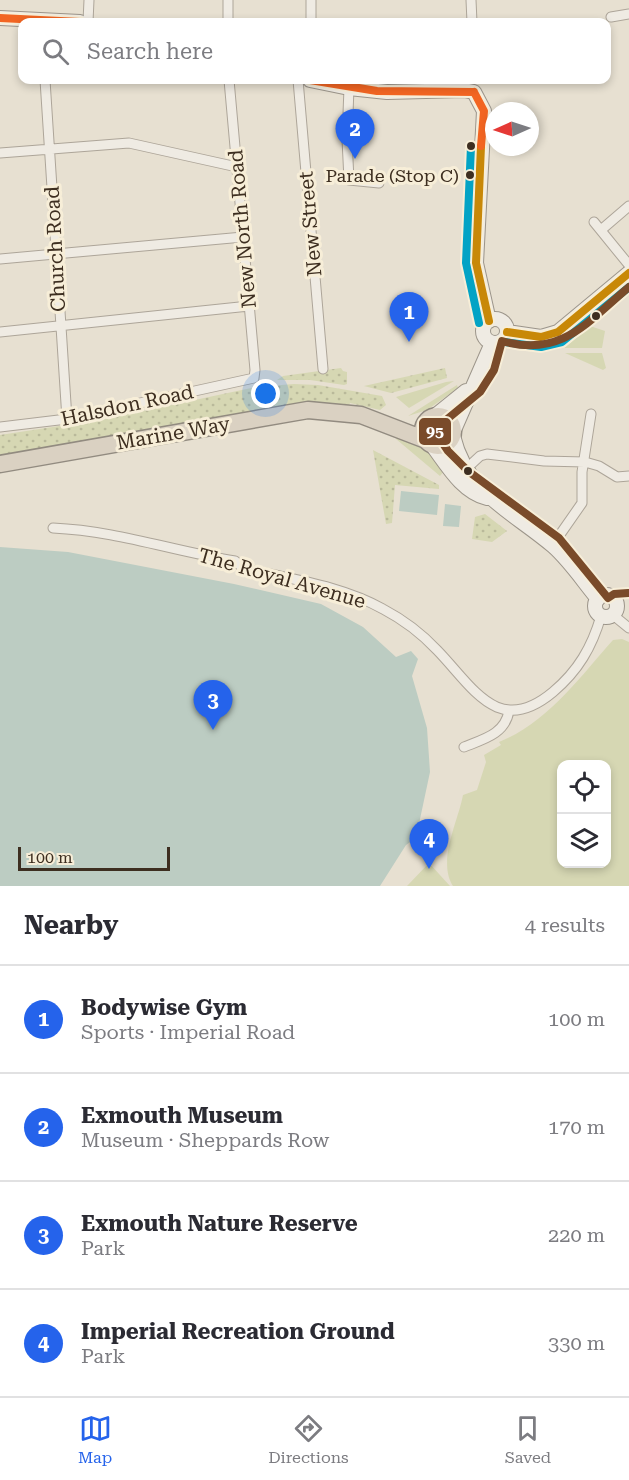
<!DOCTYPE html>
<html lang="en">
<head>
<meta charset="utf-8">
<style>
  body { margin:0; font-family:"Roboto Serif",serif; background:#f7f7f7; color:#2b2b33 }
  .controls { position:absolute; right:18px; bottom:18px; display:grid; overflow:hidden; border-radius:12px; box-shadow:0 3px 9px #0003 }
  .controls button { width:54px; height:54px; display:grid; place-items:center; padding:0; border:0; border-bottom:2px solid #e1e1e2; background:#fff; color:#2b2b33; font:30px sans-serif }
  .compass { position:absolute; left:485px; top:102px; width:54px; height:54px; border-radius:50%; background:#fff; box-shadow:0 3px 9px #0003; rotate:267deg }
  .scale { position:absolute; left:18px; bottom:15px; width:152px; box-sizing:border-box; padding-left:6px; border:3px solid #3d2e20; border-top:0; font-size:16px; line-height:21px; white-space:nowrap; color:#3d2e20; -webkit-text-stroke:4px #f7eed8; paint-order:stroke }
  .you { position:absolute; left:266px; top:394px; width:21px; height:21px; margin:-15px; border:4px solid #fff; border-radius:50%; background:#1a73e8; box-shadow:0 0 0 9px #1a73e833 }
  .badge { display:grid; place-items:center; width:39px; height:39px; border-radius:50%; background:#2563eb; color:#fff; font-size:20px; font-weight:700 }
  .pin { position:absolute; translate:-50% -50px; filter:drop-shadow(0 2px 3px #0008) }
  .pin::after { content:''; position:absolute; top:32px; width:21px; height:18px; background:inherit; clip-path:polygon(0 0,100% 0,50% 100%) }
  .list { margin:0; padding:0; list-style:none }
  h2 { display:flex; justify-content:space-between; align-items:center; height:78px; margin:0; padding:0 24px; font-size:26px }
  h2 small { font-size:20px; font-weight:400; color:#7c7c81 }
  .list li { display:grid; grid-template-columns:39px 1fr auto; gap:18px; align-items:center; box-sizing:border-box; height:108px; padding:0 24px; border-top:2px solid #e1e1e2 }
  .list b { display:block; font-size:22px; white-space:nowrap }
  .list p { margin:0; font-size:20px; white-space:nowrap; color:#7c7c81 }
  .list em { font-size:20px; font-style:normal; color:#7c7c81 }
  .icon { flex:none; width:33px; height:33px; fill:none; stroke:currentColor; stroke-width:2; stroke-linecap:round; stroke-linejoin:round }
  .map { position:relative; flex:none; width:629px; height:886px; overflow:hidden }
  .search { position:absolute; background:#fff; box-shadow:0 3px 9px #0003; left:18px; right:18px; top:18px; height:66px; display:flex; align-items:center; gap:15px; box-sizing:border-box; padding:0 21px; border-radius:12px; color:#7c7c81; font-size:22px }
  .sheet { height:510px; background:#fff }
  nav { display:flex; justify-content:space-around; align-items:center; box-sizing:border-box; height:84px; border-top:2px solid #e1e1e2; background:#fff; font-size:16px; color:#7c7c81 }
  nav a { display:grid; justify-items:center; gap:3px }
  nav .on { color:#2563eb }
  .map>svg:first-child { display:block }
  .grass { fill:url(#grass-dots) }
  .green { fill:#d6d7b3; fill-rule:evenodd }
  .water { fill:#bcccc2 }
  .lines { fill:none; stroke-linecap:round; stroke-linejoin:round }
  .street-casing { stroke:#ada599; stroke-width:11 }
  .secondary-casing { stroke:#9c958a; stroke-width:16 }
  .highway-casing { stroke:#928b80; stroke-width:19 }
  .street { stroke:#efebe3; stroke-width:9 }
  .secondary { stroke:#efebe3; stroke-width:14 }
  .highway { stroke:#dad1c2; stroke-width:16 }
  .bus-1-casing { stroke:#f7eed8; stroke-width:12 }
  .bus-2-casing { stroke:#f7eed8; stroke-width:12 }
  .bus-3-casing { stroke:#f7eed8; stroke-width:12 }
  .bus-4-casing { stroke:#f7eed8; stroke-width:12 }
  .bus-1 { stroke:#c88808; stroke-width:8 }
  .bus-2 { stroke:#03a3c5; stroke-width:8 }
  .bus-3 { stroke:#7a4b2a; stroke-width:8 }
  .bus-4 { stroke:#f26522; stroke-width:8 }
  .bus-dot { fill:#3d2e20; stroke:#f7eed8; stroke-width:2 }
  .labels { text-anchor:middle; stroke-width:6; stroke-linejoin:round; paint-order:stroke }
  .bus-label { font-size:18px; fill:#3d2e20; stroke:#f7eed8; text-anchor:end }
  .street-label { font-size:20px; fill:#3d2e20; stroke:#f7eed8 }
  .line-badge { stroke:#f7eed8; stroke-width:2 }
  .badge-label { font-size:16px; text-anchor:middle; font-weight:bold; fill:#fff }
</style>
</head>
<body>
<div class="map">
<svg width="629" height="886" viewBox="0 0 629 886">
  <defs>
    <pattern id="grass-dots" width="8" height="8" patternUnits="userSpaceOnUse" patternTransform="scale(1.5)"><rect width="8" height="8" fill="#d6d7b3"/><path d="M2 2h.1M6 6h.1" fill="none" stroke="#b9b99a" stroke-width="1.8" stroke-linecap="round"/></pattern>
  </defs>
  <rect width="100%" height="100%" fill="#e7e0d1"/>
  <path class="grass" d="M341,368L343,371L347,372V384L344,385L310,380H277L283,376Z
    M445,368L447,378L391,393L364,386Z
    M294,384L318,385L382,396L386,405L380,410L350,403L349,406L324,403L301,404L0,458V435L105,419L256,387Z
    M373,450L439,485V489L395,485L392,523L386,524Z
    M485,514L507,531L492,542L472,539L475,517Z"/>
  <path class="green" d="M590,326L605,331L602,348H564Z
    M565,353H602L606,368L603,370Z
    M454,381L409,408L396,397L446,382Z
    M457,385L458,388L427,410L408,416Z
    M398,435L427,449L444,471L440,476L396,439Z
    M622,639L629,642V886H453C437,861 458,822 463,795L477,790L486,762L484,755L501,745L499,742C547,723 580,677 613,640ZM606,764V864H562V764Z
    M429,863L450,886H407Z"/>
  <path class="water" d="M401,491L439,495L437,515L399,511Z
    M445,504L461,506L459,527L443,526Z
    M0,547L68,552L234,584L321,604L363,627L396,657L411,651L418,659L412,676L427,728L430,772L416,838L406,845L380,886H0Z"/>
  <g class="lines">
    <g class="street-casing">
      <path id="street" d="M228,0V22
        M311,0V22
        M471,0L472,22
        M611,17L629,14
        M88,22L89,0
        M45,80L67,419
        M298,80L323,369
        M349,88L347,139L349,180L379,183
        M0,153L129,143L237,167
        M594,222L629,265
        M601,230L629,206
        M0,259L243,237
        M0,332L249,306
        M0,427L67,419L254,378L255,370L229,80
        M466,469L480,456L487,454L544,461L585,462L599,466L617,477L629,476
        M53,528C118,531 172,551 235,561L243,568C289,579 340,585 383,609C402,619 422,634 437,650C473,687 498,738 553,692C578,671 592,647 601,616
        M552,546L582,503V472L591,414
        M613,615L629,628
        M464,747C484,739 505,734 509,711"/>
    </g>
    <g class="secondary-casing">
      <path id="secondary" d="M0,18L80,22
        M310,80L349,88L387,92L464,90L474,92L484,111L476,263L489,321
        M483 331a12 12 0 1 1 24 0a12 12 0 1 1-24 0Z
        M507,332L541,337L558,332L629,273
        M435,416L466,391
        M454,430L492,343
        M453,436C467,494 512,511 553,546C570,561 583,581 598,599
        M432,445C447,465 462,492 487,498
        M595 606a11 11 0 1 1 22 0a11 11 0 1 1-22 0Z"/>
    </g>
    <g class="highway-casing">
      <path id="highway" d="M423 431a15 15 0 1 1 30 0a15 15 0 1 1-30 0Z
        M0,464L308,410L361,415L426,440"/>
    </g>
    <use href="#street" class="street"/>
    <use href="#secondary" class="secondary"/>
    <use href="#highway" class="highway"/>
    <g class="bus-1-casing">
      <path id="bus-1" d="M481,146L476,263L489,321
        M507,332L541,337L558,332L629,273"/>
    </g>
    <g class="bus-2-casing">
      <path id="bus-2" d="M471,146L466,263L479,323
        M505,342L541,347L562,342L629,287"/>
    </g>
    <g class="bus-3-casing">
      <path id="bus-3" d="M628,593L614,594L608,598L559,538L468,471L448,451L434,430L480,392L494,370L502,341C562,358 587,322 629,287"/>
    </g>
    <g class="bus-4-casing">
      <path id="bus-4" d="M0,18L80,22
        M310,80L377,91L474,92
        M474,92L484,111L481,146"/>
    </g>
    <use href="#bus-1" class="bus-1"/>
    <use href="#bus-2" class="bus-2"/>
    <use href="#bus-3" class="bus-3"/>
    <use href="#bus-4" class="bus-4"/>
  </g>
  <g class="bus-dot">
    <circle cx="471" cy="146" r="5"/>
    <circle cx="470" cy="175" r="5"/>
    <circle cx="596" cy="316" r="5"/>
    <circle cx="468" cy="471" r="5"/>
  </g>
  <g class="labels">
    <g class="bus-label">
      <text x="459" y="182">Parade (Stop C)</text>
    </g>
    <g class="street-label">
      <text transform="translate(310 224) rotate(-95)" y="7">New Street</text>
      <text transform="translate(242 229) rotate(-95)" y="7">New North Road</text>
      <text transform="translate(55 249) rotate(-93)" y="7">Church Road</text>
      <text transform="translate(127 405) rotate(-12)" y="7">Halsdon Road</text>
      <text transform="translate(173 433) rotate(-10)" y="7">Marine Way</text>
      <text transform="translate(282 578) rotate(16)" y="7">The Royal Avenue</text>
    </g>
  </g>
  <rect class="line-badge" x="418" y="417" width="34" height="29" rx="6" fill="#7a4b2a"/>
  <g class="badge-label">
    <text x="435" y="437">95</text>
  </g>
</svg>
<div class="controls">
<button><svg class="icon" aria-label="locate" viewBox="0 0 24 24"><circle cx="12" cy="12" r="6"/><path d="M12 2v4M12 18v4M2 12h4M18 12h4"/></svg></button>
<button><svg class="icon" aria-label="layers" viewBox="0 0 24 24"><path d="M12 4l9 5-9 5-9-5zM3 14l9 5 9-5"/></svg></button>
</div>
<svg class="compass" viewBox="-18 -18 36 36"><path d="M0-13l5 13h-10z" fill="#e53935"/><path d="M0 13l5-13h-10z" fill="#7c7c81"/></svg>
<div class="scale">100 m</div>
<div class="you"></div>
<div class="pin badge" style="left:409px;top:342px">1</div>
<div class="pin badge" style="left:355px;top:159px">2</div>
<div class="pin badge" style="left:213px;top:730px">3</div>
<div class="pin badge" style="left:429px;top:869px">4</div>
<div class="search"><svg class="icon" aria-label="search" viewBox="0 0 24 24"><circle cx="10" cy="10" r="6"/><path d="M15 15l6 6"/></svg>Search here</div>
</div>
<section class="sheet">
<h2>Nearby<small>4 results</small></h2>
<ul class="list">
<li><span class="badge">1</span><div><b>Bodywise Gym</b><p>Sports · Imperial Road</p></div><em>100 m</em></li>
<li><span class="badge">2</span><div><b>Exmouth Museum</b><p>Museum · Sheppards Row</p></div><em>170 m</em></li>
<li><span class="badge">3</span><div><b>Exmouth Nature Reserve</b><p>Park</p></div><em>220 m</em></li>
<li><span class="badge">4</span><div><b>Imperial Recreation Ground</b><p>Park</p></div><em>330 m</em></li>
</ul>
</section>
<nav>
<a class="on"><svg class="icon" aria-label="map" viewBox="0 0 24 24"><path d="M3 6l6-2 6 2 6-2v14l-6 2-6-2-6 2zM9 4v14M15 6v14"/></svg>Map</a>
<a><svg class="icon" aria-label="directions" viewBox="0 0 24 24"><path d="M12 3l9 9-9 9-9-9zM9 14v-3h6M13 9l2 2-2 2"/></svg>Directions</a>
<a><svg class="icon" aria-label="saved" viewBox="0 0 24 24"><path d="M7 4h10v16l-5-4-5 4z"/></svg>Saved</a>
</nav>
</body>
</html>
